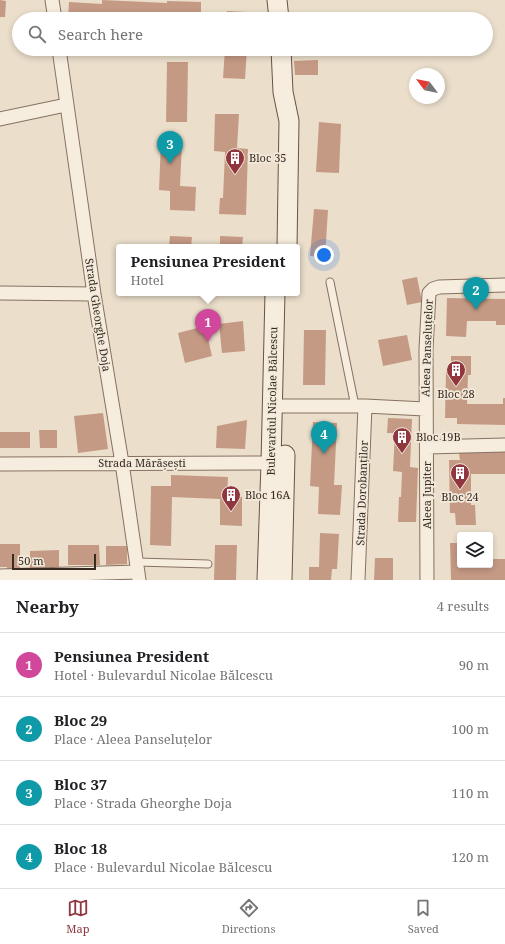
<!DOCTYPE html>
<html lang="en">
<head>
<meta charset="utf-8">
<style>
  body { margin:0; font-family:"Noto Serif",serif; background:#f2f2f2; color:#202124 }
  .controls { position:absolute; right:12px; bottom:12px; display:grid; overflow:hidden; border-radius:4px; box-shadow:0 2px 6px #0003 }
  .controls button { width:36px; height:36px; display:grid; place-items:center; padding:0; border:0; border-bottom:1px solid #e0e0e0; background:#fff; color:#202124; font:20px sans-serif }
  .compass { position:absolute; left:409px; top:68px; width:36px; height:36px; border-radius:50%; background:#fff; box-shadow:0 2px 6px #0003; rotate:302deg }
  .scale { position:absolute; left:12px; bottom:10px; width:84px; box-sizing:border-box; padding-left:4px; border:2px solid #382b22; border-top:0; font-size:11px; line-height:14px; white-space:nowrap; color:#382b22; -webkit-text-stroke:3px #f3e9da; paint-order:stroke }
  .you { position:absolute; left:324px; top:255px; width:14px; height:14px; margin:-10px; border:3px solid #fff; border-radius:50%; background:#1a73e8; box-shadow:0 0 0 6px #1a73e833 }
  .badge { display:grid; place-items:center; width:26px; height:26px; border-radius:50%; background:#8f363f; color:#fff; font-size:13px; font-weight:700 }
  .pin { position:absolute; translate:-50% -33px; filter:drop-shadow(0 1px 2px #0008) }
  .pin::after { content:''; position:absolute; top:21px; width:14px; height:12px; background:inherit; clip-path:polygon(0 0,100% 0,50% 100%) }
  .popup { position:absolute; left:116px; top:244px; width:184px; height:52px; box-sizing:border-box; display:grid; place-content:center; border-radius:4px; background:#fff; filter:drop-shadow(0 1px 3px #0005); font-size:13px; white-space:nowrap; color:#757577 }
  .popup b { font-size:15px; color:#202124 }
  .popup::after { content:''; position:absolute; left:50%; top:100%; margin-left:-8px; border:8px solid transparent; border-top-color:#fff }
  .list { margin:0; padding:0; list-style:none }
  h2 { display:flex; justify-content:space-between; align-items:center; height:52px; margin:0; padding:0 16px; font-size:17px }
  h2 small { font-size:13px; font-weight:400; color:#757577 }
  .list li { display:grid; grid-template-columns:26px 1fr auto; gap:12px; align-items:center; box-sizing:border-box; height:64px; padding:0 16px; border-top:1px solid #e0e0e0 }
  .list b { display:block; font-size:15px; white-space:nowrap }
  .list p { margin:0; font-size:13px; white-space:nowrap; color:#757577 }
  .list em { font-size:13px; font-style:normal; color:#757577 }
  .icon { flex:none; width:22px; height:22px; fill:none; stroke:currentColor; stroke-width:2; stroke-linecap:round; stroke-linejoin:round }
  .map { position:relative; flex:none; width:505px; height:580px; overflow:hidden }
  .search { position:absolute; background:#fff; box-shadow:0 2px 6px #0003; left:12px; right:12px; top:12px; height:44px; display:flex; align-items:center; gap:10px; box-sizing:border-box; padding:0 14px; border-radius:22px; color:#757577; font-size:15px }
  .sheet { height:308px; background:#fff }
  nav { display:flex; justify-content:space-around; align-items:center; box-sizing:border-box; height:56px; border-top:1px solid #e0e0e0; background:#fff; font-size:11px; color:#757577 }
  nav a { display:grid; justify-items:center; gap:2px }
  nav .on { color:#8f363f }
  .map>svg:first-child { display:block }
  .building { fill:#c59a85 }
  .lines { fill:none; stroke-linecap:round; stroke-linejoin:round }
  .service-casing { stroke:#867161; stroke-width:9 }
  .minor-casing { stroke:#867161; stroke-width:15 }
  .secondary-casing { stroke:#685344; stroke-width:21 }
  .service { stroke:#f6edde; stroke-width:7 }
  .minor { stroke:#f6edde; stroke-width:13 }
  .secondary { stroke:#f6edde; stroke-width:19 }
  .labels { text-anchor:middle; stroke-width:3.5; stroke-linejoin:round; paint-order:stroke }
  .poi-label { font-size:11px; fill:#382b22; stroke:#f3e9da; text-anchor:start }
  .street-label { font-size:11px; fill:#382b22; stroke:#f3e9da }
</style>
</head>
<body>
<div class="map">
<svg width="505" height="580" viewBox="0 0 505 580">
  <rect width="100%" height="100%" fill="#ebdecb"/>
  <path class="building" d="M0,0L6,1L5,17H0Z
    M102,0L167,3V1L201,2V19H138L101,16V19H68L69,2L102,4Z
    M227,11L248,12V19H226Z
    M225,49H247L245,79L223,78Z
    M318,60V75H295L294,61Z
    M167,62H188L187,122H166Z
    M215,114H239L237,148L248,149L246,215L219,214L220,198H223L225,152L214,151Z
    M319,122L341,124L339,173L316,172Z
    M161,141L182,142L180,186L196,187L195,211L170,210V191L159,190Z
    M314,209L328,210L325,257L310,256Z
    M170,236L192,237L191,247H169Z
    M220,236L243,237L242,247H220Z
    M417,277L422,302L407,305L402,280Z
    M447,298L505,299V325H496V321H467L466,337L446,336Z
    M243,321L245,351L222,353L219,324Z
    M205,326L212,356L185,363L178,333Z
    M304,330H326L325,385H303Z
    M407,335L412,360L383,366L378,340Z
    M451,356H471V375H468L467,404H503V398H505V425L457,424V418H445L446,371H451Z
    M103,413L108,449L78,453L74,416Z
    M388,418L412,419L410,467L418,468L416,522H398L399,497H401L402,472L393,471L395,433H387Z
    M247,420L245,449L216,448L217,426Z
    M313,422L337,423L334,485H342L340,515L318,514L319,487L310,486Z
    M39,430H57V448H40Z
    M0,432H30V448H0Z
    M505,452V474H471V505H475L476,525H456L455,513H450L449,460H460L459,453Z
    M171,475L228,477L227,496L242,497V526L220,525V499L172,497L171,546L150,545L151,486H171Z
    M320,533L339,534L337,569H332L331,580H309V567H319Z
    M450,543H460V565H490V559H505V580H451Z
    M0,544H20V572H7V567H0Z
    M68,545H99L100,565H68Z
    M215,545H237L236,580H214Z
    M106,546H127V564L106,565Z
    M59,550V567L30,568V551Z
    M375,558H393V580H374Z"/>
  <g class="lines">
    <g class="service-casing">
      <path id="service" d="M330,282L355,406
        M137,562L208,564"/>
    </g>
    <g class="minor-casing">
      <path id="minor" d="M52,0L55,19
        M59,49L94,294L122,463L139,580
        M0,119L66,105
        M0,293L94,294
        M272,406H365L425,409
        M427,447L505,445
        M0,464L278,463
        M0,576L138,572
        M358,580L365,406
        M427,580L426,349L429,293L433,289L439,287L505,285"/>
    </g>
    <g class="secondary-casing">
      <path id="secondary" d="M277,0L279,19
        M281,49L283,92L289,121L287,247
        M267,580L271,463L275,293
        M282,580L285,455"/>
    </g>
    <use href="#service" class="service"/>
    <use href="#minor" class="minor"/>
    <use href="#secondary" class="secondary"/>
  </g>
  <defs>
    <g id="building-pin" transform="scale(1)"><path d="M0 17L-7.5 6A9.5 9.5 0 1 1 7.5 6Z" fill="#8f363f" stroke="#f3e9da"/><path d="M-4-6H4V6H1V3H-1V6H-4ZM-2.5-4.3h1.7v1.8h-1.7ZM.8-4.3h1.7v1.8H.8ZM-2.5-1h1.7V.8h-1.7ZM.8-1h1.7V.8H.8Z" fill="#fff"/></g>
  </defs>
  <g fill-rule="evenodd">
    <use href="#building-pin" x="235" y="158"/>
    <use href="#building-pin" x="456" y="370"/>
    <use href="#building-pin" x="402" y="437"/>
    <use href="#building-pin" x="460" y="473"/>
    <use href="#building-pin" x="231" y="495"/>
  </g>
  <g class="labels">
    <g class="poi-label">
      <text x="249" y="162">Bloc 35</text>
      <text x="456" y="398" text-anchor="middle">Bloc 28</text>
      <text x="416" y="441">Bloc 19B</text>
      <text x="245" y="499">Bloc 16A</text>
      <text x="460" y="501" text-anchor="middle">Bloc 24</text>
    </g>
    <g class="street-label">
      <text transform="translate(98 315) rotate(81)" y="4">Strada Gheorghe Doja</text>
      <text transform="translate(427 348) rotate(-88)" y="4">Aleea Panseluțelor</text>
      <text transform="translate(272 401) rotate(-89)" y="4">Bulevardul Nicolae Bălcescu</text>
      <text x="142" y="467">Strada Mărășești</text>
      <text transform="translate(362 493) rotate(-88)" y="4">Strada Dorobanților</text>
      <text transform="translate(427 495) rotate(-90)" y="4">Aleea Jupiter</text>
    </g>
  </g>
</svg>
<div class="controls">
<button><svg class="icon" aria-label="layers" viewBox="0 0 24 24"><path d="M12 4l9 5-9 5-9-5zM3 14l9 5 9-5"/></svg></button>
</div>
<svg class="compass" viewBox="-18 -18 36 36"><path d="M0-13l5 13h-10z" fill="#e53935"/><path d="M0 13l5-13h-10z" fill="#757577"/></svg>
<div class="scale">50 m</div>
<div class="you"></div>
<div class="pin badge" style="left:208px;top:342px;background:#d1479c">1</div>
<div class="popup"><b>Pensiunea President</b>Hotel</div>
<div class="pin badge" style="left:476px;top:310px;background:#0f9aa8">2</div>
<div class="pin badge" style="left:170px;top:164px;background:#0f9aa8">3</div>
<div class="pin badge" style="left:324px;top:454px;background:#0f9aa8">4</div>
<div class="search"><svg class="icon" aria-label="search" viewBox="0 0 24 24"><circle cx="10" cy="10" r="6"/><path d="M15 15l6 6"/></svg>Search here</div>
</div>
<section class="sheet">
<h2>Nearby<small>4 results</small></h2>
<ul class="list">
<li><span class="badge" style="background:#d1479c">1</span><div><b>Pensiunea President</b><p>Hotel · Bulevardul Nicolae Bălcescu</p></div><em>90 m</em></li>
<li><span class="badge" style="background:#0f9aa8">2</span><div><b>Bloc 29</b><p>Place · Aleea Panseluțelor</p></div><em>100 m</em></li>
<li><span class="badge" style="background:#0f9aa8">3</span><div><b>Bloc 37</b><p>Place · Strada Gheorghe Doja</p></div><em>110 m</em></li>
<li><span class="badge" style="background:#0f9aa8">4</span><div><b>Bloc 18</b><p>Place · Bulevardul Nicolae Bălcescu</p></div><em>120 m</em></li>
</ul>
</section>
<nav>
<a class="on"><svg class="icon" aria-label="map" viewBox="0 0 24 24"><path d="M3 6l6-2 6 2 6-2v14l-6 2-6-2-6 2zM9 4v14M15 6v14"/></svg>Map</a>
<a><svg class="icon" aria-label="directions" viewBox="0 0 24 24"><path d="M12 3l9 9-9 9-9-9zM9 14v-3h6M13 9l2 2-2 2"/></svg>Directions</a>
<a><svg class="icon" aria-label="saved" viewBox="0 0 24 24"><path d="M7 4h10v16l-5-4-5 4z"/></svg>Saved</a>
</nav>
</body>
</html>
